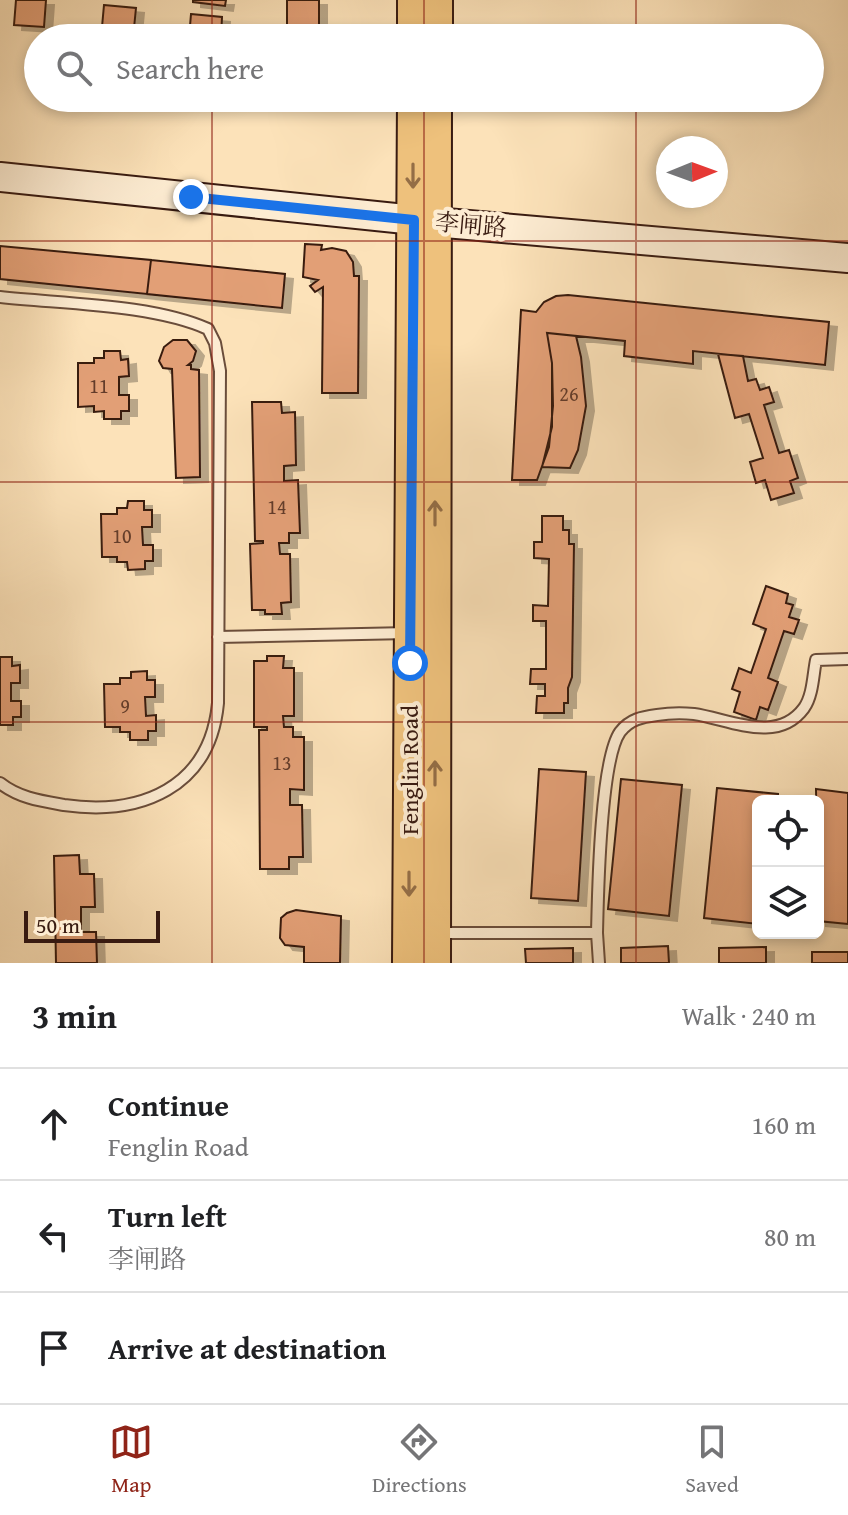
<!DOCTYPE html>
<html lang="en">
<head>
<meta charset="utf-8">
<style>
  body { margin:0; font-family:"Gentium Book Plus","Noto Serif SC",serif; background:#f2f2f2; color:#202124 }
  .controls { position:absolute; right:24px; bottom:24px; display:grid; overflow:hidden; border-radius:12px; box-shadow:0 4px 12px #0003 }
  .controls button { width:72px; height:72px; display:grid; place-items:center; padding:0; border:0; border-bottom:2px solid #e0e0e0; background:#fff; color:#202124; font:40px sans-serif }
  .compass { position:absolute; left:656px; top:136px; width:72px; height:72px; border-radius:50%; background:#fff; box-shadow:0 4px 12px #0003; rotate:89deg }
  .scale { position:absolute; left:24px; bottom:20px; width:136px; box-sizing:border-box; padding-left:8px; border:4px solid #391b11; border-top:0; font-size:22px; line-height:28px; white-space:nowrap; color:#391b11; -webkit-text-stroke:6px #fdecd2; paint-order:stroke }
  .stop { position:absolute; width:24px; height:24px; margin:-18px; border:6px solid #1a73e8; border-radius:50%; background:#fff }
  .stop.end { background:#1a73e8; border-color:#fff; box-shadow:0 2px 8px #0008 }
  .list { margin:0; padding:0; list-style:none }
  h2 { display:flex; justify-content:space-between; align-items:center; height:104px; margin:0; padding:0 32px; font-size:34px }
  h2 small { font-size:26px; font-weight:400; color:#757577 }
  .list li { display:grid; grid-template-columns:52px 1fr auto; gap:24px; align-items:center; box-sizing:border-box; height:112px; padding:0 32px; border-top:2px solid #e0e0e0 }
  .list b { display:block; font-size:30px; white-space:nowrap }
  .list p { margin:0; font-size:26px; white-space:nowrap; color:#757577 }
  .list em { font-size:26px; font-style:normal; color:#757577 }
  .icon { flex:none; width:44px; height:44px; fill:none; stroke:currentColor; stroke-width:2; stroke-linecap:round; stroke-linejoin:round }
  .map { position:relative; flex:none; width:848px; height:963px; overflow:hidden }
  .search { position:absolute; background:#fff; box-shadow:0 4px 12px #0003; left:24px; right:24px; top:24px; height:88px; display:flex; align-items:center; gap:20px; box-sizing:border-box; padding:0 28px; border-radius:44px; color:#757577; font-size:30px }
  .sheet { height:440px; background:#fff }
  nav { display:flex; justify-content:space-around; align-items:center; box-sizing:border-box; height:112px; border-top:2px solid #e0e0e0; background:#fff; font-size:22px; color:#757577 }
  nav a { display:grid; justify-items:center; gap:4px }
  nav .on { color:#8f2418 }
  .map>svg:first-child { display:block }
  .building { fill:#e29f76; stroke:#391b11; stroke-width:2; filter:url(#shadow) }
  .lines { fill:none; stroke-linecap:round; stroke-linejoin:round }
  .lane-casing { stroke:#6a4d3b; stroke-width:14 }
  .secondary-casing { stroke:#391b11; stroke-width:32 }
  .primary-casing { stroke:#391b11; stroke-width:34 }
  .lane { stroke:#fdecd2; stroke-width:10 }
  .secondary { stroke:#fdecd2; stroke-width:28 }
  .primary { stroke:#eec17c; stroke-width:30 }
  .oneway { stroke:#946e46 }
  .route { stroke:#1a73e8; stroke-width:10 }
  .grid { fill:none; stroke:#8f2418; stroke-width:2; stroke-opacity:0.55 }
  .labels { text-anchor:middle; stroke-width:8; stroke-linejoin:round; paint-order:stroke }
  .number-label { font-size:20px; fill:#633c2a }
  .street-label { font-size:24px; fill:#391b11; stroke:#fdecd2 }
</style>
</head>
<body>
<div class="map">
<svg width="848" height="963" viewBox="0 0 848 963">
  <defs>
    <filter id="shadow"><feDropShadow dx="8" dy="5" stdDeviation="0" flood-color="#0004"/></filter>
  </defs>
  <rect width="100%" height="100%" fill="#fce2b9"/>
  <filter id="stains"><feTurbulence type="fractalNoise" baseFrequency=".0025" numOctaves="4"/><feColorMatrix values="0 0 0 0 .2 0 0 0 0 .09 0 0 0 0 .02 0 0 0 .5 -.17"/></filter>
  <radialGradient id="worn" r=".72"><stop offset=".6" stop-color="#630" stop-opacity="0"/><stop offset="1" stop-color="#630" stop-opacity=".3"/></radialGradient>
  <path class="building" d="M16,0H46L44,27L14,25Z
    M193,0H226L225,6L193,2Z
    M287,0H319V38H287Z
    M104,5L136,8L133,38H101Z
    M191,14L222,17L221,38H189Z
    M305,244L322,245L321,250L332,248L346,251L353,262L354,276H359L358,393H322L323,287L315,292L310,286L318,280L303,277Z
    M0,246L151,260L147,294L0,279Z
    M151,260L285,274L282,308L147,294Z
    M568,295L829,322L825,365L693,351V364L624,356L625,341L547,333L552,363L553,406L549,447L537,480H512L521,310L536,312L544,302L556,296Z
    M547,333L576,336L581,357L586,406L578,450L570,468L542,467L552,427V363Z
    M173,340H187L196,351L193,361L188,365H191V369L199,370L200,477L176,478L172,369L163,368L159,361L164,347Z
    M104,351H120L121,360L128,359L129,376L119,377V395H129V411H121V419H104V411L94,412V406L78,407V363H94V358H104Z
    M718,354L743,356L748,381L756,379L760,390L769,387L774,402L764,405L779,453L789,450L798,478L790,481L794,493L771,500L765,480L756,483L750,462L763,458L749,414L735,418Z
    M252,402H281L282,413L295,412L296,465L284,466V481L298,480L300,533H289V543H279L280,554H290L291,602L281,603L282,614H265V610H252L250,544L263,543V541H255Z
    M128,501H144V510H152V527H142L143,545H153V561H145V569L128,570L127,562H117V557H102L101,514H117V508H127Z
    M542,516H563V530H569V544H574L572,677L568,688V703H564V713H536L537,696H545V684H530L531,669H546V621H533V605L548,606L549,559L534,558V542H542Z
    M766,586L788,594L786,603L793,605L789,617L799,620L794,634L784,631L768,678L778,682L768,710L760,707L756,720L734,712L740,692L732,689L739,668L751,673L766,629L753,624Z
    M267,656H284L283,668H294V716H283L284,727H293V737H304V790L290,789V805H302L303,857H289V869H260L259,730H267V727H254V661H267Z
    M0,657H12V666L20,665V683H11V701H21V717H13V725H0Z
    M147,671V680H155V697H145L146,716L156,715V731H148V740H130V732H120V727H105L104,684H120V678H131V672Z
    M539,769L586,772L578,901L531,898Z
    M621,779L682,785L669,916L608,909Z
    M717,788L778,794V801H758V924L704,918Z
    M816,789L848,793V924L818,921Z
    M79,855L80,874H94L95,907H81V932H96L97,963H56L54,856Z
    M296,910L341,916L340,963H304V947L285,945L280,938L281,918L287,913Z
    M668,946L669,963H621V948Z
    M766,947V963H719V948Z
    M573,948V963H526L525,949Z
    M812,952H848V963H812Z"/>
  <g class="lines">
    <g class="lane-casing">
      <path id="lane" d="M0,297C63,304 152,304 208,329L215,343L220,371L218,703C210,788 141,816 64,805C41,801 19,798 0,783
        M218,637L409,633
        M437,933H597C598,893 600,761 620,732C630,719 642,717 657,715C670,713 682,713 694,714C729,719 777,745 804,708C813,695 813,675 816,660L848,659
        M597,933L599,963"/>
    </g>
    <g class="secondary-casing">
      <path id="secondary" d="M0,177L434,222L848,258"/>
    </g>
    <g class="primary-casing">
      <path id="primary" d="M413,0V38
        M437,38V0
        M408,963L413,98
        M435,963L436,98"/>
    </g>
    <use href="#lane" class="lane"/>
    <use href="#secondary" class="secondary"/>
    <use href="#primary" class="primary"/>
  </g>
  <defs><path id="oneway-shaft" d="M-6 0H5M1.5-3L5.5 0L1.5 3" fill="none" stroke-width="1.6" stroke-linecap="round" stroke-linejoin="round" transform="scale(2)"/></defs>
  <g class="oneway">
    <use href="#oneway-shaft" transform="translate(413 176) rotate(90)"/>
    <use href="#oneway-shaft" transform="translate(435 513) rotate(-90)"/>
    <use href="#oneway-shaft" transform="translate(435 773) rotate(-90)"/>
    <use href="#oneway-shaft" transform="translate(409 884) rotate(90)"/>
  </g>
  <g class="lines">
    <path class="route" d="M191,197L414,220L410,663"/>
  </g>
  <path class="grid" d="M212,0V38M424,0V38M636,0V38M212,98V963M424,98V963M636,98V963M0,241H848M0,482H848M0,722H848"/>
  <g class="labels">
    <g class="number-label">
      <text x="99" y="393">11</text>
      <text x="569" y="401">26</text>
      <text x="277" y="514">14</text>
      <text x="122" y="543">10</text>
      <text x="125" y="713">9</text>
      <text x="282" y="770">13</text>
    </g>
    <g class="street-label">
      <text transform="translate(471 225) rotate(5)" y="8">李闸路</text>
      <text transform="translate(410 770) rotate(-90)" y="8">Fenglin Road</text>
    </g>
  </g>
  <rect width="100%" height="100%" filter="url(#stains)"/>
  <rect width="100%" height="100%" fill="url(#worn)"/>
</svg>
<div class="controls">
<button><svg class="icon" aria-label="locate" viewBox="0 0 24 24"><circle cx="12" cy="12" r="6"/><path d="M12 2v4M12 18v4M2 12h4M18 12h4"/></svg></button>
<button><svg class="icon" aria-label="layers" viewBox="0 0 24 24"><path d="M12 4l9 5-9 5-9-5zM3 14l9 5 9-5"/></svg></button>
</div>
<svg class="compass" viewBox="-18 -18 36 36"><path d="M0-13l5 13h-10z" fill="#e53935"/><path d="M0 13l5-13h-10z" fill="#757577"/></svg>
<div class="scale">50 m</div>
<div class="stop" style="left:410px;top:663px"></div>
<div class="stop end" style="left:191px;top:197px"></div>
<div class="search"><svg class="icon" aria-label="search" viewBox="0 0 24 24"><circle cx="10" cy="10" r="6"/><path d="M15 15l6 6"/></svg>Search here</div>
</div>
<section class="sheet">
<h2>3 min<small>Walk · 240 m</small></h2>
<ul class="list">
<li><svg class="icon" aria-label="ahead" viewBox="0 0 24 24"><path d="M12 20V5M6 11l6-6 6 6"/></svg><div><b>Continue</b><p>Fenglin Road</p></div><em>160 m</em></li>
<li><svg class="icon" aria-label="left" viewBox="0 0 24 24"><path d="M17 20v-9H6M10 6l-5 5 5 5"/></svg><div><b>Turn left</b><p>李闸路</p></div><em>80 m</em></li>
<li><svg class="icon" aria-label="arrive" viewBox="0 0 24 24"><path d="M6 21V4h12l-3 4 3 4H6"/></svg><div><b>Arrive at destination</b></div></li>
</ul>
</section>
<nav>
<a class="on"><svg class="icon" aria-label="map" viewBox="0 0 24 24"><path d="M3 6l6-2 6 2 6-2v14l-6 2-6-2-6 2zM9 4v14M15 6v14"/></svg>Map</a>
<a><svg class="icon" aria-label="directions" viewBox="0 0 24 24"><path d="M12 3l9 9-9 9-9-9zM9 14v-3h6M13 9l2 2-2 2"/></svg>Directions</a>
<a><svg class="icon" aria-label="saved" viewBox="0 0 24 24"><path d="M7 4h10v16l-5-4-5 4z"/></svg>Saved</a>
</nav>
</body>
</html>
